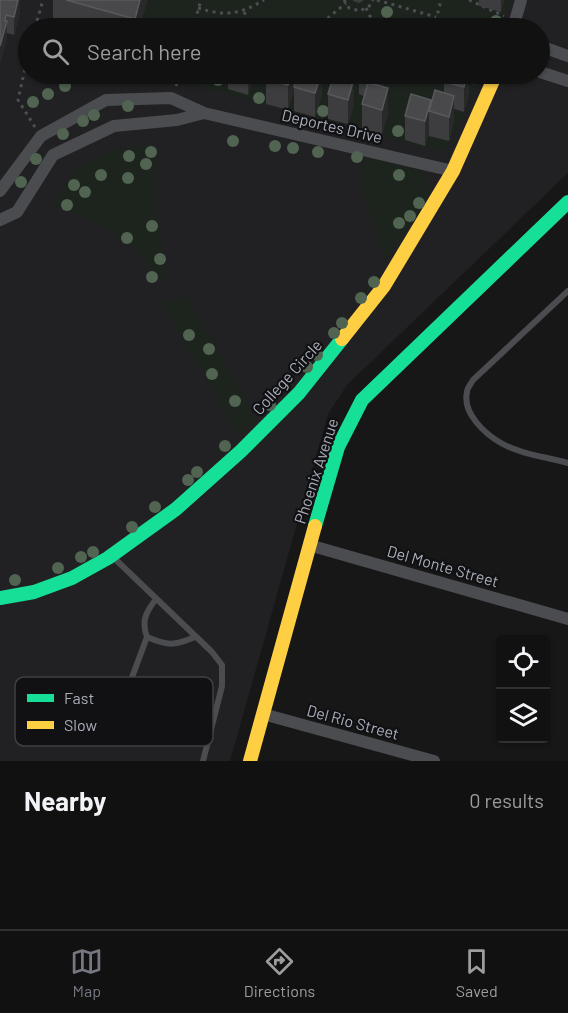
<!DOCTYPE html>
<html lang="en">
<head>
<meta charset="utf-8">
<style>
  body { margin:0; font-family:Barlow,sans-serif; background:#1a1a1a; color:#f1f3f6 }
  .controls { position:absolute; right:18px; bottom:18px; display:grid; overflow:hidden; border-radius:6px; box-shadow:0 2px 4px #0004 }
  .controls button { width:54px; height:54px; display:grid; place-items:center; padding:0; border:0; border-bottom:2px solid #303131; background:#111; color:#f1f3f6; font:30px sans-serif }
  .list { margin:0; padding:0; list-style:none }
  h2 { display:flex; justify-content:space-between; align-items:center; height:78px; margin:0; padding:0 24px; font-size:26px }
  h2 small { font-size:20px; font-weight:400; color:#9c9d9f }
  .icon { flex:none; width:33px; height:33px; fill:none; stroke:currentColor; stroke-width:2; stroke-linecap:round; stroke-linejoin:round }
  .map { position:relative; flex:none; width:568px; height:761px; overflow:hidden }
  .search { position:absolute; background:#111; box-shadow:0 2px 4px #0004; left:18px; right:18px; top:18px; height:66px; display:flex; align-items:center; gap:15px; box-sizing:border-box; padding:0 21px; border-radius:33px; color:#9c9d9f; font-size:22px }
  .sheet { height:168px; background:#111 }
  nav { display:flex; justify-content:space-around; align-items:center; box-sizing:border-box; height:84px; border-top:2px solid #303131; background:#111; font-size:16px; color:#9c9d9f }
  nav a { display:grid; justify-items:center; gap:3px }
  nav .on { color:#757880 }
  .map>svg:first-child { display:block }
  .built { fill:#212123; fill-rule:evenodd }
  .green { fill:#1d241e }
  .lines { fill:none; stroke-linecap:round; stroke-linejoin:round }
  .path { stroke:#4d4e52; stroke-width:3; stroke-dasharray:3 4.5; stroke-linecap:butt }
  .lane { stroke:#4b4c50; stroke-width:6 }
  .street { stroke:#4b4c50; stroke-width:12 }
  .fast { stroke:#16e098; stroke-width:14 }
  .slow { stroke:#ffcf43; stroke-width:14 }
  .tree { fill:#506451 }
  .wall { fill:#3d3d3f }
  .shaded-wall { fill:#29292a }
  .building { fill:#49494c; stroke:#58595d; stroke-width:1.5 }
  .labels { text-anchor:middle; stroke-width:4.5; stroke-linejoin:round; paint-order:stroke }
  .street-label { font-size:16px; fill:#a8adb8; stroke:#111113 }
  .key { fill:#111113; stroke:#3e4045; stroke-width:1.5 }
  .key-label { font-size:16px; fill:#a8adb8 }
</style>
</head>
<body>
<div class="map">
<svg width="568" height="761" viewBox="0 0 568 761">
  <rect width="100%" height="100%" fill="#171717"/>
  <path class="built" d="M0,0H568V173L347,385L328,414L230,761H0ZM28,28H540V74H28Z"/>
  <path class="green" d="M147,0H510L501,28H139Z
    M184,74H482L450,142L444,148L433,150L188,83Z
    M138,146H156L155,209L169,280L164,282C131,241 100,220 51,204C75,168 94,151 138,146Z
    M367,156L421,171L427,178L430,188L428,200L386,259L365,201L363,161Z
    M186,296L255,417L254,424L245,432L240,433L235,429L161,301Z"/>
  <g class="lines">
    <path class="path" d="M344,0L349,8L360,11L371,5L373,0
      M377,0L436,17
      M469,0L504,16
      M198,8C226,17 240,14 264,0
      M366,8L376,28
      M244,12L252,28
      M35,28L43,0
      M193,28L201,0
      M316,28L346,3
      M434,28L441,0
      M28,55L18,100L35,127
      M176,86L180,74"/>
    <path class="lane" d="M568,291L473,380C471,384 467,388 467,392C462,413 485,434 501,443C520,454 547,457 568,463
      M114,558L212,652L222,665V686L203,761
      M156,599C146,612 141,621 147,637C168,646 174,646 195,637
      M128,688L147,637"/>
    <path class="street" d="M513,28L521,0
      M540,46L568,56
      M540,72L568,81
      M0,191L41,136L106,100L171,98L204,113L453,171
      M0,220L17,212L53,155L114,126L177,120L204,113
      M309,545L568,619
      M263,714L434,761"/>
    <path class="fast" d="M315,526L338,447L362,400L568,202
      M0,598L34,592L72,578L108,558L176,509L241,451L299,393L342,339"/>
    <path class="slow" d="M342,339L384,286L453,171L496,74
      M250,761L315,526"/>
  </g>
  <g class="tree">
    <circle cx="387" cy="12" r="6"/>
    <circle cx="496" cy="21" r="6"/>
    <circle cx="218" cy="80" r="6"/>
    <circle cx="65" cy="86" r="6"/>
    <circle cx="48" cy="94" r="6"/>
    <circle cx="259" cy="98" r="6"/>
    <circle cx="33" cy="102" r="6"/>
    <circle cx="128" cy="106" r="6"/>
    <circle cx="323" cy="111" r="6"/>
    <circle cx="94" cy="115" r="6"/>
    <circle cx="83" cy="121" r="6"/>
    <circle cx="398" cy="131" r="6"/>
    <circle cx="63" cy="134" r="6"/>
    <circle cx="233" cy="141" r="6"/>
    <circle cx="275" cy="146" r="6"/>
    <circle cx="293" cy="148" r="6"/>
    <circle cx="151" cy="152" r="6"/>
    <circle cx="318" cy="152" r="6"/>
    <circle cx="129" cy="156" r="6"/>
    <circle cx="357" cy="157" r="6"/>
    <circle cx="36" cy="159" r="6"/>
    <circle cx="146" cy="164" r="6"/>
    <circle cx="101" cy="175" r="6"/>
    <circle cx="399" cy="175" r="6"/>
    <circle cx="128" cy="178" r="6"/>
    <circle cx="21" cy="182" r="6"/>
    <circle cx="74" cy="185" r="6"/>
    <circle cx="85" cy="192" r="6"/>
    <circle cx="419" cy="203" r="6"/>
    <circle cx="67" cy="205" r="6"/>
    <circle cx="410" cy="216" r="6"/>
    <circle cx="399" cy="223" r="6"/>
    <circle cx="152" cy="226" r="6"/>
    <circle cx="127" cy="238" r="6"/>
    <circle cx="160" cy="259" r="6"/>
    <circle cx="152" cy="277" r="6"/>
    <circle cx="374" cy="282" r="6"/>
    <circle cx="361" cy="298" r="6"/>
    <circle cx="342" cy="323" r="6"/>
    <circle cx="334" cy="333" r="6"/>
    <circle cx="189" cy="335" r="6"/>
    <circle cx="209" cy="349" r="6"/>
    <circle cx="317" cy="355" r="6"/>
    <circle cx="307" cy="367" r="6"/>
    <circle cx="212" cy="374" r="6"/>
    <circle cx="235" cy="401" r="6"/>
    <circle cx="270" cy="405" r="6"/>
    <circle cx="225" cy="446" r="6"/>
    <circle cx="197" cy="472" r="6"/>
    <circle cx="188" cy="480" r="6"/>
    <circle cx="155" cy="507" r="6"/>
    <circle cx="132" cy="527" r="6"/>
    <circle cx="93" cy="552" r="6"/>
    <circle cx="81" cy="557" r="6"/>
    <circle cx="58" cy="568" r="6"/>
    <circle cx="15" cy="580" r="6"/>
  </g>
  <path class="wall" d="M0,0H20V12L14,35L7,33V39Z
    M53,0H147L139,28H80L53,21Z
    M353,0H364L359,3L353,1Z
    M479,0H504L501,12L479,6Z
    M228,74H254L248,95L228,89Z
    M294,74V83L322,74V94L315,117L294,111V90L288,110L266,104V79Z
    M334,74L354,103L348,124L328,119V94Z
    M359,74H386V78L383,87L388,113L382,134L362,129V104L364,96L359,94Z
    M433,74H478L475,85L469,83V91L464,112L454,109V120L449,141L429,136V131L425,146L405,140V116L431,105L444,93V82L445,77Z"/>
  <path class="shaded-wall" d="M18,0H20V12L14,35V17Z
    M140,0H147L139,28H135V19Z
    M501,0H504L501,12Z
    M6,15L7,39L0,64V46Z
    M248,74H254L248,95Z
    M291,74H294V90L288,110V85Z
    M318,74H322V94L315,117V93Z
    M380,74H386V78L380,100Z
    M467,74H469V91L464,112V87Z
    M475,74H478L475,85Z
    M354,78V103L348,124V100Z
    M388,88V113L382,134V110Z
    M454,96V120L449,141V117Z
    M431,100V112L429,111V131L425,146V121Z"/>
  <path class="building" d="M0,0H18L14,17L6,15L5,21H7L0,46Z
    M66,0H140L135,19Z
    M409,25V28H342Z
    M268,74H291L288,85L266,79Z
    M297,74H321L315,93L294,87Z
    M334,74H338L354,78L348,100L328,94Z
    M446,74H467L464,87L444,82Z
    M368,83L388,88L382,110L362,104Z
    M435,90L454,96L449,117L429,111Z
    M411,94L431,100L425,121L405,116Z"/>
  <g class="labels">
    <g class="street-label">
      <text transform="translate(332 126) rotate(13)" y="6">Deportes Drive</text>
      <text transform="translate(287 377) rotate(-48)" y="6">College Circle</text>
      <text transform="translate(316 471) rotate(-72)" y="6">Phoenix Avenue</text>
      <text transform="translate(443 566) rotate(16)" y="6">Del Monte Street</text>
      <text transform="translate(353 722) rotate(15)" y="6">Del Rio Street</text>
    </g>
  </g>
  <rect x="15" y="677" width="198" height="69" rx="9" class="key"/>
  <rect x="27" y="694" width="27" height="8" fill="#16e098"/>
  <rect x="27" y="721" width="27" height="8" fill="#ffcf43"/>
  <g class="key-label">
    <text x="64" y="704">Fast</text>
    <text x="64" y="731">Slow</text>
  </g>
</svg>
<div class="controls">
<button><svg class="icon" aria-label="locate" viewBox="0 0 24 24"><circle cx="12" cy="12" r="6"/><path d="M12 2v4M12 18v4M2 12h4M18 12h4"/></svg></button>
<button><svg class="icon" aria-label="layers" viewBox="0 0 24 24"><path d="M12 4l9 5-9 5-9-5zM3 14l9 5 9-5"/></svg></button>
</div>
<div class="search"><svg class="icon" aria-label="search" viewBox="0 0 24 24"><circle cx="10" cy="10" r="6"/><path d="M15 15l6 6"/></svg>Search here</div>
</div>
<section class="sheet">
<h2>Nearby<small>0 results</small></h2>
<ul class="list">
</ul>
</section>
<nav>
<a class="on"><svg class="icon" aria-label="map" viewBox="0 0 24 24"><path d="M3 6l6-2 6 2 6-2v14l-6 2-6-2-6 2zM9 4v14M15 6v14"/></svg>Map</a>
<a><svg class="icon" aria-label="directions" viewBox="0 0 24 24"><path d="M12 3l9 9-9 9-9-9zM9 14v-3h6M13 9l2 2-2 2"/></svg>Directions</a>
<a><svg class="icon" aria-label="saved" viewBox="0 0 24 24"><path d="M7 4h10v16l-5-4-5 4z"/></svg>Saved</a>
</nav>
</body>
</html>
